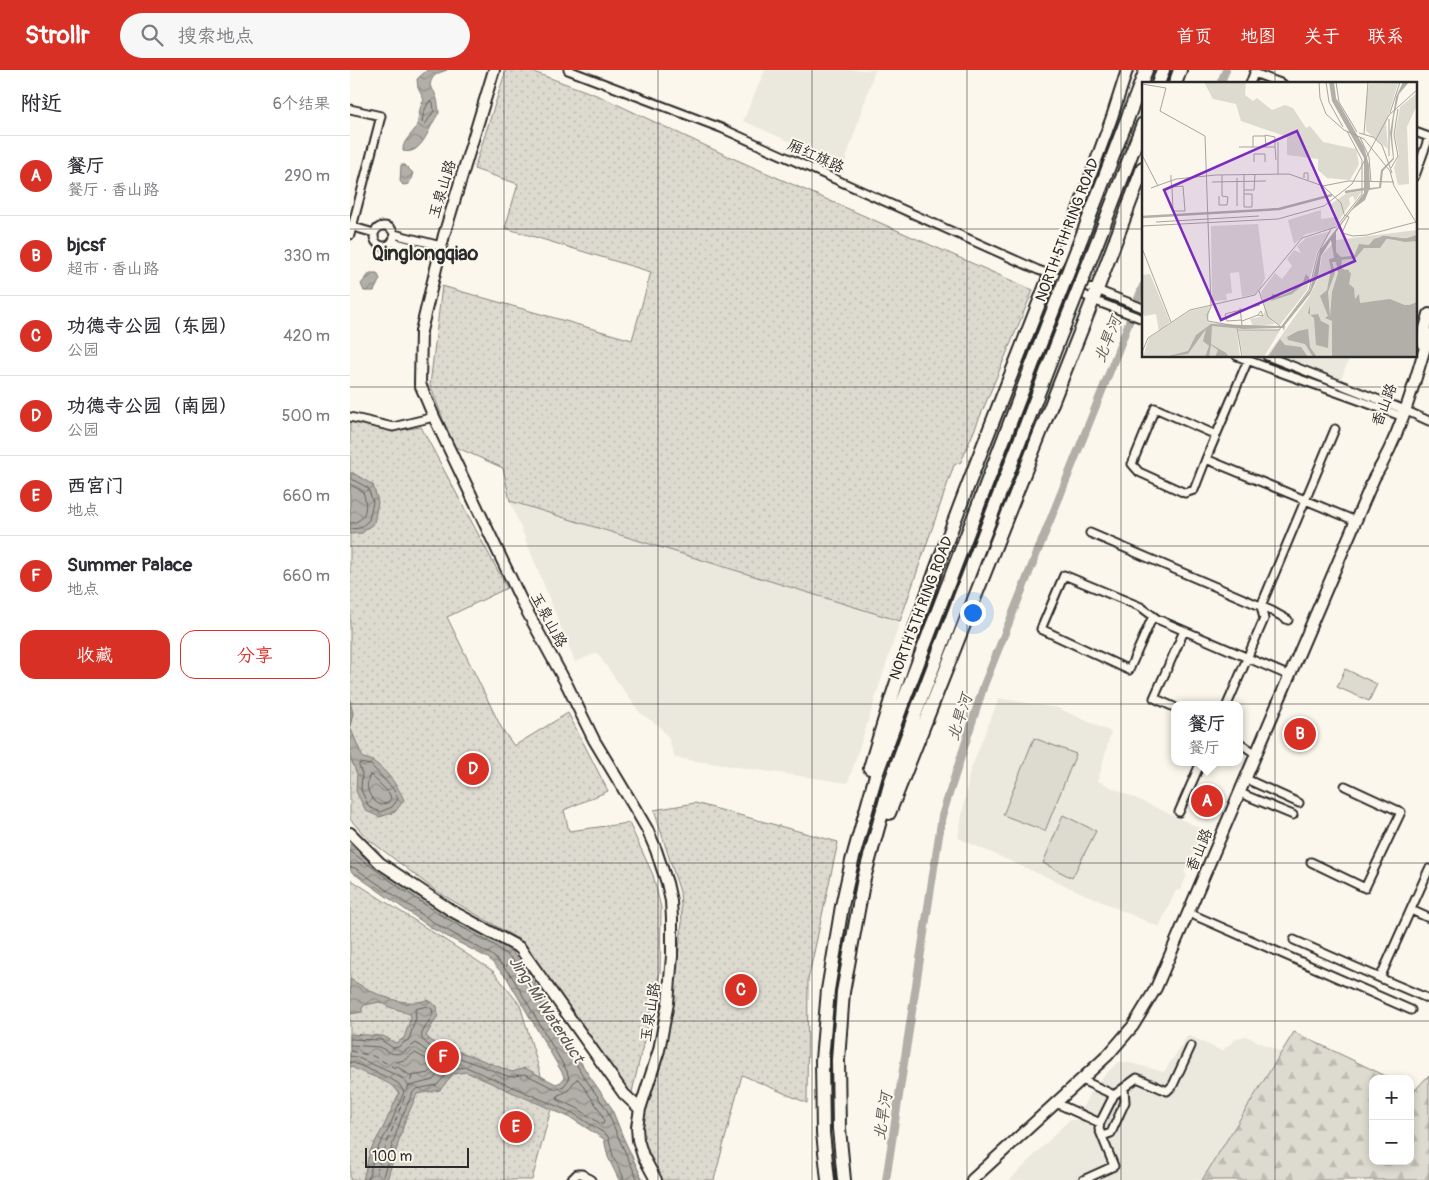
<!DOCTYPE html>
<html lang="zh">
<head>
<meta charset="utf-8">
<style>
  body { margin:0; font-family:Pangolin,"LXGW WenKai TC",sans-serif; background:#f7f7f7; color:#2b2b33 }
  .controls { position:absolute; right:15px; bottom:15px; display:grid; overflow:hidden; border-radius:10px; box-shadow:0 2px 8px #0003 }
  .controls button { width:45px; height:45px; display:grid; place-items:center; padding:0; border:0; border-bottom:1px solid #e1e1e2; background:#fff; color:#2b2b33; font:25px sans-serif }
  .scale { position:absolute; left:15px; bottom:12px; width:104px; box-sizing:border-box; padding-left:5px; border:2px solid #2b2b2b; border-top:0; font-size:14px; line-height:18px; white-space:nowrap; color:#2b2b2b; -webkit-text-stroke:4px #fbf7ec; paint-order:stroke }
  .you { position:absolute; left:622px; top:542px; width:18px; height:18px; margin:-12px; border:4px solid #fff; border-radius:50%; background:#1a73e8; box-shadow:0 0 0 8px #1a73e833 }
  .badge { display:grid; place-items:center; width:32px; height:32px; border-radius:50%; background:#d93025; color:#fff; font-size:16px; font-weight:700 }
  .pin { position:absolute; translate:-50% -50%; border:2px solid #fff; box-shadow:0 1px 5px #0006 }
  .popup { position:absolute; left:821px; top:631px; width:72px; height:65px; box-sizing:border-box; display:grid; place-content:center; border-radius:10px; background:#fff; filter:drop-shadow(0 1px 4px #0005); font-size:16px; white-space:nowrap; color:#7c7c81 }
  .popup b { font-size:19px; color:#2b2b33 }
  .popup::after { content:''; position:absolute; left:50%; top:100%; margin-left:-10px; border:10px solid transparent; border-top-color:#fff }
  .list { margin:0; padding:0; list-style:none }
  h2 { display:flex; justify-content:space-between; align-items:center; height:65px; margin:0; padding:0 20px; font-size:21px }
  h2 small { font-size:16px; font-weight:400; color:#7c7c81 }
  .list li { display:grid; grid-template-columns:32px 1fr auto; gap:15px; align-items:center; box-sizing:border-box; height:80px; padding:0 20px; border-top:1px solid #e1e1e2 }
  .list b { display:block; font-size:19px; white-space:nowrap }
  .list p { margin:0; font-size:16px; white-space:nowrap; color:#7c7c81 }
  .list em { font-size:16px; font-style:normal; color:#7c7c81 }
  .actions { display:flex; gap:10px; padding:15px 20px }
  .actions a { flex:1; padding:11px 0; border:1px solid #d93025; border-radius:15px; text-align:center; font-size:18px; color:#d93025 }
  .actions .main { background:#d93025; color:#fff }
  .icon { flex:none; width:28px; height:28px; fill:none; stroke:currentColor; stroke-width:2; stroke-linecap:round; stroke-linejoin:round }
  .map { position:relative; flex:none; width:1079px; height:1110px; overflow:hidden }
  header { display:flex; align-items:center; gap:30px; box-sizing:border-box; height:70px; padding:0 25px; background:#d93025; color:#fff }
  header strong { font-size:24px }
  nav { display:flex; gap:28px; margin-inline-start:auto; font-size:18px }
  .search { width:350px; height:45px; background:#f7f7f7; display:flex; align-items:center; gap:12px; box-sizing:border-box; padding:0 18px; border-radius:28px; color:#7c7c81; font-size:19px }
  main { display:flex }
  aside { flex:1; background:#fff }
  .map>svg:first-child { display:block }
  .built { fill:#ebe8de }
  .forest { fill:url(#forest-firs); stroke:#84827e }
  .park { fill:url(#park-dots); stroke:#84827e }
  .pitch { fill:#dddad0; stroke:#84827e }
  .water { fill:url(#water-waves); stroke:#7b7a75 }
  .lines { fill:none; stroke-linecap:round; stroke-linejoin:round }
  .shore { stroke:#61605d; stroke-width:1 }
  .canal { stroke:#b1afa7; stroke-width:8 }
  .ferry { stroke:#5a5956; stroke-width:1; stroke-dasharray:6 5; stroke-linecap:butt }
  .street-casing { stroke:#2b2b2b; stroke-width:11 }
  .secondary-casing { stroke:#2b2b2b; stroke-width:14 }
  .highway-casing { stroke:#2b2b2b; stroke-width:16 }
  .street { stroke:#fbf7ec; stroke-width:7 }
  .secondary { stroke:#fbf7ec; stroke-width:10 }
  .highway { stroke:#fbf7ec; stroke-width:12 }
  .highway-bridge-casing { stroke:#2b2b2b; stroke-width:16; stroke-linecap:butt }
  .highway-bridge { stroke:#fbf7ec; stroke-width:12 }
  .grid { fill:none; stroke:#2b2b2b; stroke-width:1; stroke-opacity:0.55 }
  .labels { text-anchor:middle; stroke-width:4; stroke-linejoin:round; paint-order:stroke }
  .street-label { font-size:15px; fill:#2b2b2b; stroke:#fbf7ec }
  .water-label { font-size:16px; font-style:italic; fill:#5a5956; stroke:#fbf7ec }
  .district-label { font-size:20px; font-weight:bold; fill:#2b2b2b; stroke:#fbf7ec }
  .inset-river { fill:none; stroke:#b1afa7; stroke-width:2.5 }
  .inset-road { fill:none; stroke:#a8a59f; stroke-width:1 }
  .view { fill:#7b2cbf; fill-opacity:0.15; stroke:#7b2cbf; stroke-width:2.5 }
  .inset-edge { fill:none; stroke:#2b2b2b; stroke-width:2.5 }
</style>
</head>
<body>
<header>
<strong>Strollr</strong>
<div class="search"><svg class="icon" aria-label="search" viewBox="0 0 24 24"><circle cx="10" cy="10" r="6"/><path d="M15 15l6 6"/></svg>搜索地点</div>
<nav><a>首页</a><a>地图</a><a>关于</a><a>联系</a></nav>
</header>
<main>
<aside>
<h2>附近<small>6个结果</small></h2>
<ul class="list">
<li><span class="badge">A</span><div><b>餐厅</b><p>餐厅 · 香山路</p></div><em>290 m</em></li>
<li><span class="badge">B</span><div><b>bjcsf</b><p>超市 · 香山路</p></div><em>330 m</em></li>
<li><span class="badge">C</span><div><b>功德寺公园（东园）</b><p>公园</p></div><em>420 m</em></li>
<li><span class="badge">D</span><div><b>功德寺公园（南园）</b><p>公园</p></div><em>500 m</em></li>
<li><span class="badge">E</span><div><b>西宫门</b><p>地点</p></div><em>660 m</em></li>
<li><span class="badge">F</span><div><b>Summer Palace</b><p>地点</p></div><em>660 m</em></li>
</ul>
<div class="actions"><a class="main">收藏</a><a>分享</a></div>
</aside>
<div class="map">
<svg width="1079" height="1110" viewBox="0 0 1079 1110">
  <defs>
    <pattern id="forest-firs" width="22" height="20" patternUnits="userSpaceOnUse" patternTransform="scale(1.25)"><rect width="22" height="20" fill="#dddad0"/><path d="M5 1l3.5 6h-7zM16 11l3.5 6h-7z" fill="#bebbb3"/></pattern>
    <pattern id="park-dots" width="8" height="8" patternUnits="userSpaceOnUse" patternTransform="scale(1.25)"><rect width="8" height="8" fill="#dddad0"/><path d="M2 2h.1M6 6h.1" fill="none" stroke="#bebbb3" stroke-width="1.8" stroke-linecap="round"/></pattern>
    <pattern id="water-waves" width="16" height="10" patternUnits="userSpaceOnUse" patternTransform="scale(1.25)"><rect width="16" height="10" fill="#b1afa7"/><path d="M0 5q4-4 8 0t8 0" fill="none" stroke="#908f88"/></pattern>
  </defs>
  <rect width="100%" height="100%" fill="#fbf7ec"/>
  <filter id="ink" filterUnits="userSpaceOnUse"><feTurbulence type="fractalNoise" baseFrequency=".02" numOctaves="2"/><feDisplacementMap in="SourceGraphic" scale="10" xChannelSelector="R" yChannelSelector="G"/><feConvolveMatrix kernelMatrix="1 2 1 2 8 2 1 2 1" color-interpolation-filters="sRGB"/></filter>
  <g filter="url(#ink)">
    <path class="built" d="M415,0H525L494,95L393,51Z
      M932,286H1000L991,309Z
      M160,431L550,551L498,713L325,688L318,667L309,656L290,643L247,583L225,592Z
      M649,628L682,634L708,638L761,662L748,711L854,760L834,803L837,805L830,821L826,820L809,857L608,768L620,701Z
      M838,965L872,981L887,968L896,966L931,982L852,1110H660L719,1050H726L743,1017L768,992H777L814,1002Z"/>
    <path class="forest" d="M944,962L1042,1009H1023V1091H1060V1017L1065,1020L1079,1005V1110H852Z"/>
    <path class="park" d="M156,0H178L249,26L371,83L683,220L611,392L604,395L550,551L160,431L153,398L108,378H104L80,315L92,216L282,270L301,202L155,158L168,114L124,99Z
      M0,351L45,361L71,357L157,518L97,547L152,659L164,676L218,643L258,721L214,740L219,761L279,753L303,805L311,838L310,902L279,1035L175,873L86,821L17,768L0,749Z
      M345,733L488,772L458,910L457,1033L392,1005L364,1110H311L291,1064L300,1018L305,1010L319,957L323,930L332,853L330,822L304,740Z
      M0,809L143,901L170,935L201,1039L182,1110H0Z"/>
    <path class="pitch" d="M995,599L1027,614L1019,631L987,617Z
      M684,668L726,684L695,761L653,745Z
      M713,745L746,761L722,808L693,793Z"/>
    <path class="water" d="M77,0H97C88,3 81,5 80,16C87,24 88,32 89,43C79,55 73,86 53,81C52,71 62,65 66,57C70,48 68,38 74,30L68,18L67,9Z
      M51,95H55L63,103L59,114L53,115L50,111Z
      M20,203H27L30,209L24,221H14L11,214Z
      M0,403H3L23,415L28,432L24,453L12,463L0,464Z
      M0,631L3,643L0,657L13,688C16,689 21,689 24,692C37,701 48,716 54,730L45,742L30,747L16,741L6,721L7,704L0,687Z
      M0,774L44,807L147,871L164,884L179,903L236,1001L261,1037L273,1067L293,1110H269L258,1087L254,1069L221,1048L116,1002L103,1004L90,1020L67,1024L55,1051L37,1110H13L20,1081L33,1058L49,1023C40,1009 14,1005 0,996V964L33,966L46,973L54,968L61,947L60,944C55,943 53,941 49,940C41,938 36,936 30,932L15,935L12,938V942L1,944L0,909C23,923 50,938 77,930L87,936L88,945L76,966L84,973L122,986L162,1002L175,998L206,1014L211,1012L214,1008L213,1004L157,908L138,888L83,859L3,803L0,800Z"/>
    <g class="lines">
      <path class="shore" d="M80,31L83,32L84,41L76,53L74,54L72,52C73,44 75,37 80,31Z
        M0,408L18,418L23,432L19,450L10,458L0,459
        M0,414L13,422C18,436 17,452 0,453
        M10,693L21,695L44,720L48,729L42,737L30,742L19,737L11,720L12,704L9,696Z
        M20,705L22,706L39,723L41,728L38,732L31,735C19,730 14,716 20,705Z
        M0,781L41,811L87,843L144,875L160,887L175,906L232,1004L257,1040L269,1069L288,1110
        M0,797L5,798L86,854L142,885L161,905L217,1001L219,1009L214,1016L205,1019L175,1004L160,1007L81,977C76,973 70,970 72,963L83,944L82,939L77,936L65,939L66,948L59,969L48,977L43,978L31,970L0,969
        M0,975L29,977L41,983L46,984L52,983L66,973L78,982L97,989L99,992L83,1010L59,1016L53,1009L44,1004L6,987L0,986
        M65,983L84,993L85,996L79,1003L61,1006L45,995L46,992L54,990Z
        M0,992L4,993L41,1009L49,1014L54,1022L38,1060L25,1083L18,1110
        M227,1009L229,1010L251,1042L254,1051L253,1054H251L227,1038L207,1029L208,1025C222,1021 218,1017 227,1009Z
        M32,1110L41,1079L51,1049L63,1022L66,1019L87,1015L101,999L116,997L223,1043L257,1065L259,1069L263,1086L273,1106V1110"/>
      <path class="canal" d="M870,14L876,0
        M536,1110L592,746L634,615L760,301L793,216"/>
      <path class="ferry" d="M0,981L23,986L62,1007L28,1097L26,1110"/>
      <g class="street-casing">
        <path id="street" d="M218,0L371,58L688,200L747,220L793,238
          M900,14L904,3L933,14
          M0,39L31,46L0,165
          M1065,62L1079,67
          M1065,106L1079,67
          M24 166a10 10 0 1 1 20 0a10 10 0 1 1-20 0Z
          M0,156L24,163
          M44,164L91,176
          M42,172L89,184
          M711,211L743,230L793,249
          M887,286C940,307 995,324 1048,345L1055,342
          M917,286L1050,338L1079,351
          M0,347L43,357L84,347
          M866,365L805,338L782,394L789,402L835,423L844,420L856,389L1006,451
          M856,389L898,290
          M740,463L922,541L938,550
          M803,546L779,600L691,559L714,505L791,537L807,549L940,606
          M877,635L914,549L911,536L985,359
          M824,637L804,628L834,561
          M890,673L906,684
          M896,709L949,733
          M890,723L943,745
          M829,742L851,692
          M961,792L1015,818L1051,742L995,716
          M1061,840L1079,848
          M839,843L1061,940
          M944,870L1030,908L1079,799
          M1030,908L1079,929
          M764,1025L787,1008L817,1021L823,1015L841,976
          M706,1033L750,1053L764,1025L732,1010
          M752,1066L761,1063L775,1032L774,1018
          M221,1110L227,1104H232L241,1110
          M733,1110L764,1096L749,1059L750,1053"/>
      </g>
      <g class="secondary-casing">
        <path id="secondary" d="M144,0L94,165L71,261L70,314L84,347L173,534L217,615L244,670L286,740L297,759L306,780L317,813L321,831L322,849V886L318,933L309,980L290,1039L287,1057L288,1070L293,1086L306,1110
          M700,205L711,186L762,47L777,0
          M1071,272L1079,244
          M0,763L30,793L102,841L170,878L274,1024L290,1039
          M622,1110L758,985L783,956L806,918L1024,408C1051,364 1064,314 1079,264"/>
      </g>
      <g class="highway-casing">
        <path id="highway" d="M808,14L813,0
          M825,14L830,0
          M731,169L796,0
          M746,175L793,54
          M520,698C569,530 637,368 700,205
          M539,743L743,230L793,98
          M478,1110L473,1063L472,990L478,920L492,836L502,791L526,705L551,637L697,256
          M494,1110L489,1059L488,990L493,922L514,808L541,711L566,642L712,261"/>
      </g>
      <use href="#street" class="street"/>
      <use href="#secondary" class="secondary"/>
      <use href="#highway" class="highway"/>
      <g class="highway-bridge-casing">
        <path id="highway-bridge" d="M697,256L731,169
          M712,261L746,175"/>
      </g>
      <use href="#highway-bridge" class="highway-bridge"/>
    </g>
  </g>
  <path class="grid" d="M154,0V1110M308,0V1110M462,0V1110M617,0V1110M771,0V1110M925,0V14M0,159H793M1065,159H1079M925,286V1110M0,317H1079M0,476H1079M0,634H1079M0,793H1079M0,951H1079"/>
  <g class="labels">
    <g class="street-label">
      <text transform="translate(466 86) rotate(24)" y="5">厢红旗路</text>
      <text transform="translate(92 119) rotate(-73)" y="5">玉泉山路</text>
      <text transform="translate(717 160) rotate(-69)" y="5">NORTH 5TH RING ROAD</text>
      <text transform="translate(1034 335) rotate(-69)" y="5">香山路</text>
      <text transform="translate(571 538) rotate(-69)" y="5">NORTH 5TH RING ROAD</text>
      <text transform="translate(199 550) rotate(62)" y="5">玉泉山路</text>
      <text transform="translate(849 780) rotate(-67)" y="5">香山路</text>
      <text transform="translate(300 942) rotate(-81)" y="5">玉泉山路</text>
    </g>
    <g class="water-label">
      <text transform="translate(757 269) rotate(-68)" y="6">北旱河</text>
      <text transform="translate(609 647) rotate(-72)" y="6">北旱河</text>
      <text transform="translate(197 939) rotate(57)" y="6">Jing-Mi Waterduct</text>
      <text transform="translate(532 1046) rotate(-81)" y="6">北旱河</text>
    </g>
    <g class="district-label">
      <text x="75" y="190">Qinglongqiao</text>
    </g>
  </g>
  <g transform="translate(792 12)">
    <rect width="275" height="275" fill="#fbf7ec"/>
    <path d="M62,0H104L103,13L111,19L115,16L130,28L143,23L151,26L164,46L168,44L181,60L214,67L217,82L208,98L185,96L176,88V77L145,73V55L99,39L94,22L71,17ZM8,192L28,240L17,249L14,232L2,234L0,228V193Z" fill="#dddad0"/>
    <path d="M256,1L244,41L246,67L224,49V19L227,2ZM275,11V23L265,45L267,102L256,103L252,86L257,72L253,53L258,25ZM220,109L213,119L211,114L207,116L208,122L192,146L164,152L152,162L146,138L179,128V137L194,135L192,126L186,124L205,111ZM116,142L123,196L119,205L113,212L100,215L97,190L88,191L90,211L84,212L85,218L70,219L69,144ZM275,148V275H124L167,215L176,197L180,173L194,158ZM189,149L175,170L165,208L138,243L127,236L133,242L111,244L108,237L121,234L123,228L119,210L133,191L140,197L150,184L145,177L152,168L159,171L155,164L164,156ZM68,224L66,240L94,243L98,275H1L7,256L48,229ZM96,248H138L122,275H101Z" fill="#dddad0"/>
    <path d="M187,0H192L194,16L222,65L227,83L228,106L237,105L239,88L251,76L248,51L254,15L261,0H267L257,12L252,34L250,53L252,77L241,89L239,106L227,108L223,118L210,128L194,150V170L199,175L212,174L217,162L227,163L232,157L243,154L266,157L275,152L272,154L275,159L263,160L245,156L238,166H222L213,177H200L199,186L209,191L207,202L212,206L213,217L217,212L218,221L248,217L265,224L275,220V275H190V239L183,236L186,234L178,214L185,208L189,187L187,177L192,176L189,158L179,174L176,195L168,212L143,243L142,249L141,246L101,247L70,244L69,262L84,271L87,275H73L76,268L69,263L67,275H63L67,264L61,259L64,247L46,272L23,275L46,269L54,253L69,242L140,244L168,208L178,168L222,111V76L190,19ZM190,180H194L196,191L190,210L188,235L186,210L193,191ZM164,192L168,197L150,212L129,219L130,212L138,214L150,209L161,200ZM168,223V233L176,232L179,239L187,243L186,266L174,263L172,236L166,231ZM166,247L168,265L175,275H171L163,262L146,258L145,255L156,249ZM138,257L143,263L159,265L166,275H126Z" fill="#b1afa7" fill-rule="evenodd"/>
    <path class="inset-river" d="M203,110L222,107M0,135L137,127L190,113M207,189H198L197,177L213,175L219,164L226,165L241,155L263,158L274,155M207,190L200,194L198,210L201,235L214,275M206,215L213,252L229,275M220,223L275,274M246,275L243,264L249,242L265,224L275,225"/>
    <path class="inset-road" d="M177,0L178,16L184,32L202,48L222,57L248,89L252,104L275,142M184,0L187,20L201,45M194,0L197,20L215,50M0,2L24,6L18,29L63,54L69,225L65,233L66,239L100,245M248,31L258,0M217,51L231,55L240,63L250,91M222,52L226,0M218,55L227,75L229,100M136,60V92M97,65H133L134,78M111,65V54H123M124,65L123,53L133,55V65M0,73L16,104M247,74V37M112,80V72H123V80M249,86L256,74L252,53L256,27M102,92V125H110V112H102M29,93V99L30,105L31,129H43L41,104L30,105M95,96V124M162,96V91H166V98M70,100L124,99M181,104L199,121L202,132M9,106L34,97L74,93L147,92L181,104L206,99L252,100M102,108H112L113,92M77,114V123H85L86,115L80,114V93M202,133L207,135L200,151L211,154L225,153L274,140M14,140L117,134M0,144L136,137L182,124L210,102L247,33L275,8M0,166L29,240M117,209L126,235L138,244M98,226L100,243M100,238L85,239L83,232L118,223M100,239L116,233L119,229L121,234L116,233M95,246L100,275M95,248H137L167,208L176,171L189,147M0,270L6,256L48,228L113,213L160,156L194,145L220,112V78L205,49"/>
    <path class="view" d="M155,49L213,179L79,238L22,108Z"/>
    <rect width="275" height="275" class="inset-edge"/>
  </g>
</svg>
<div class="controls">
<button>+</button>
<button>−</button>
</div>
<div class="scale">100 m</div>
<div class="you"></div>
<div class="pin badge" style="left:857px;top:731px">A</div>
<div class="popup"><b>餐厅</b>餐厅</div>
<div class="pin badge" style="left:950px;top:664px">B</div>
<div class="pin badge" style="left:391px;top:920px">C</div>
<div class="pin badge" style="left:123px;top:699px">D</div>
<div class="pin badge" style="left:166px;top:1057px">E</div>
<div class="pin badge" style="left:93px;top:987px">F</div>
</div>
</main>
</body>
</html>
